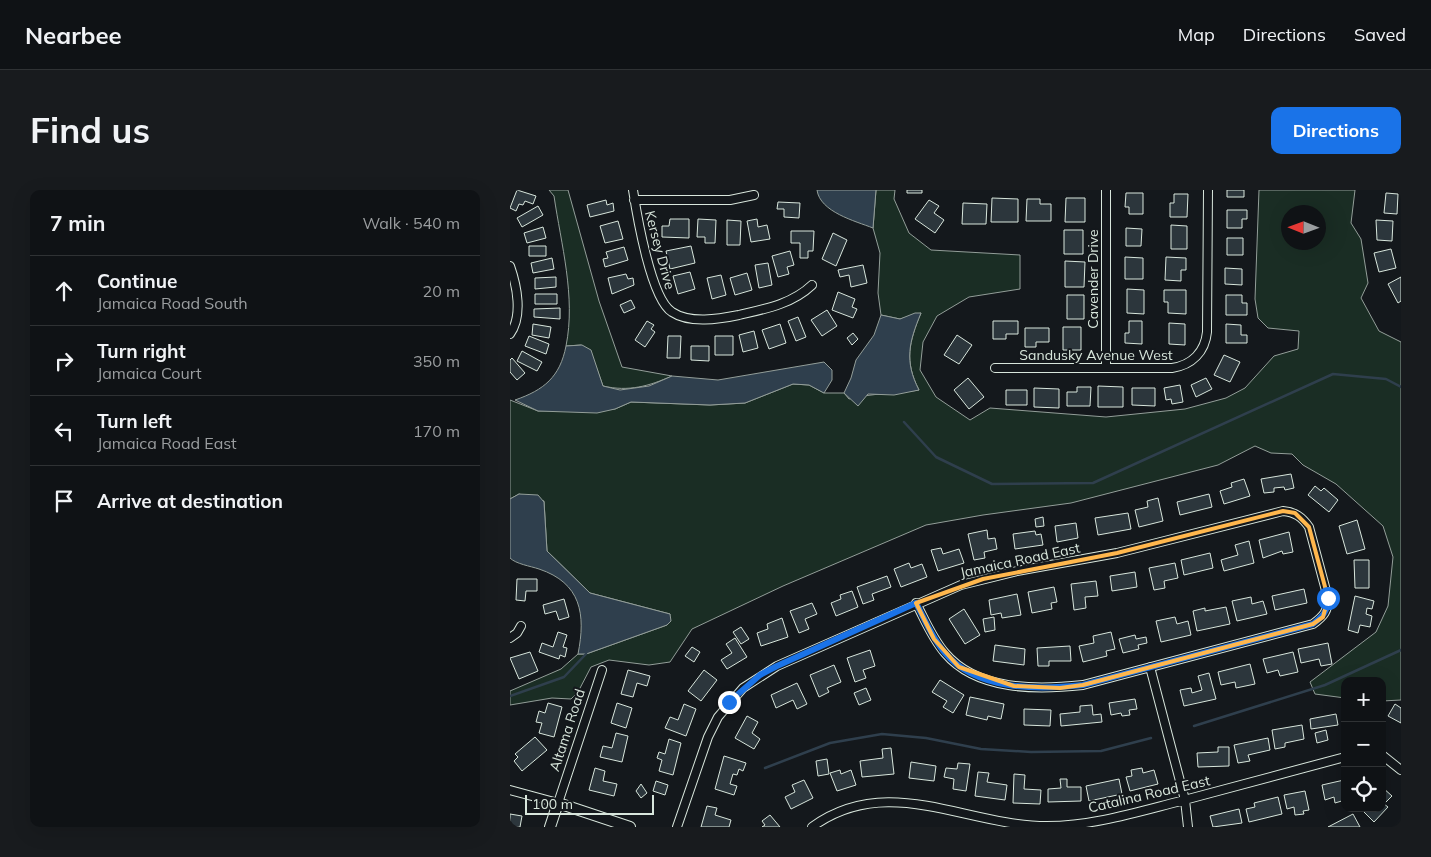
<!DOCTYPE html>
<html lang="en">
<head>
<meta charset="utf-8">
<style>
  body { margin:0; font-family:Mulish,sans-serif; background:#181b1e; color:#f1f3f6 }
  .controls { position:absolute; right:15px; bottom:15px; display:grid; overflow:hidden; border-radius:10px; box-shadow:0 5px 20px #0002 }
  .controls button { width:45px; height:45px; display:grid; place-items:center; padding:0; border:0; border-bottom:1px solid #2f3234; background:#0f1215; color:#f1f3f6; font:25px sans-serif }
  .compass { position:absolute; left:771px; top:15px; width:45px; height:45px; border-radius:50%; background:#0f1215; box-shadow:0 5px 20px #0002; rotate:271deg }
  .scale { position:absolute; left:15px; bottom:12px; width:129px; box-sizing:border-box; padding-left:5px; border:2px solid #d8e6dc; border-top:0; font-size:14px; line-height:18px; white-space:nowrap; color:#d8e6dc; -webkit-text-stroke:4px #14181c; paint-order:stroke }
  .stop { position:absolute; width:15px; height:15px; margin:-11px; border:4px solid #1a73e8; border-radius:50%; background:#fff }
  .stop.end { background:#1a73e8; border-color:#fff; box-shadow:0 1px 5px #0008 }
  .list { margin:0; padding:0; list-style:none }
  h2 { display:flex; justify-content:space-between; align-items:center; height:65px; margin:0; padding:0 20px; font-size:21px }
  h2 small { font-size:16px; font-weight:400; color:#9b9ea0 }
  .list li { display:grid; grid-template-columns:32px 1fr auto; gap:15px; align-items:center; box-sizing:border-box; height:70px; padding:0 20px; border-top:1px solid #2f3234 }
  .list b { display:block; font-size:19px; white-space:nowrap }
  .list p { margin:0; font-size:16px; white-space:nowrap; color:#9b9ea0 }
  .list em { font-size:16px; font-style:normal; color:#9b9ea0 }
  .icon { flex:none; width:28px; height:28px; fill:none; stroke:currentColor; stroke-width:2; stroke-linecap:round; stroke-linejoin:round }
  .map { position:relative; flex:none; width:891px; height:637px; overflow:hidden; border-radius:10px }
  header { display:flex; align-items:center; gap:30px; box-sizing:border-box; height:70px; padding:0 25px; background:#0f1215; border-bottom:1px solid #2f3234 }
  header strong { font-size:24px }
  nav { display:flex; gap:28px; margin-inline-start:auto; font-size:18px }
  .intro { display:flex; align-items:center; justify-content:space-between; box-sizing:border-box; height:120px; padding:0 30px }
  h1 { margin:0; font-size:35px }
  .button { padding:12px 22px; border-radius:10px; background:#1a73e8; color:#fff; font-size:18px; font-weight:700 }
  main { display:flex; gap:30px; padding:0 30px }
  aside { flex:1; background:#0f1215; border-radius:10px; box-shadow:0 5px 20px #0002 }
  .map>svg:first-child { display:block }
  .green { fill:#1a2d24; stroke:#939e99; fill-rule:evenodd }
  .water { fill:#2f3f4d; stroke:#939e99 }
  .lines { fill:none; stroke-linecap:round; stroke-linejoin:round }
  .stream { stroke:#2f3f4d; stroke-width:2.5 }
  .building { fill:#2c363c; stroke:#d8e6dc }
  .minor-casing { stroke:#d8e6dc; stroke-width:10 }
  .tertiary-casing { stroke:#d8e6dc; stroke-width:12 }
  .minor { stroke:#14181c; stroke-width:8 }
  .tertiary { stroke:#14181c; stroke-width:10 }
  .route { stroke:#1a73e8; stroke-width:6 }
  .marked { fill:none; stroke:#ffb74d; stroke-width:4; stroke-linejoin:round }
  .labels { text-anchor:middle; stroke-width:4; stroke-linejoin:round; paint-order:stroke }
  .street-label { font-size:14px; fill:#d8e6dc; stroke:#14181c }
</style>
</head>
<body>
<header>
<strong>Nearbee</strong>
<nav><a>Map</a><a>Directions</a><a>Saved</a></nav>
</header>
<div class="intro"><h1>Find us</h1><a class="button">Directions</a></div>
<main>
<aside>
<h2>7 min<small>Walk · 540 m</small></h2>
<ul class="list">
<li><svg class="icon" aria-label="ahead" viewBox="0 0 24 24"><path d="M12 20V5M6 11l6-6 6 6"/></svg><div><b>Continue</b><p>Jamaica Road South</p></div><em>20 m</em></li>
<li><svg class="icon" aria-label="right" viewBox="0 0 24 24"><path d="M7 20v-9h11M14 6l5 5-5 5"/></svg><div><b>Turn right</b><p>Jamaica Court</p></div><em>350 m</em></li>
<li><svg class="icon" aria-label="left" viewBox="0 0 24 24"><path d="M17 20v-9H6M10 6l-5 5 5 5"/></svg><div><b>Turn left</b><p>Jamaica Road East</p></div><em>170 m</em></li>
<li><svg class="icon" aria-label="arrive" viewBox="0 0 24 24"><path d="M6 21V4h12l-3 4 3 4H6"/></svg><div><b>Arrive at destination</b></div></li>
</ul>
</aside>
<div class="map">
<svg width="891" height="637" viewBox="0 0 891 637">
  <rect width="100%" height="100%" fill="#14181c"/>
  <path class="green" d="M39,0H58L89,111L112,177L162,186C139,196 119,202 93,196L80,160L71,155L56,156C66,107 51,54 44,6Z
    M366,0H385L384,9L399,43L421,60L510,65V99L459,107L427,126L413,152L410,180L426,207L460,230L480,218L596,227L675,219L716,208L735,198L764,166L788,159L789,141L758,138L748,128L745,109L749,0H845L841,33L851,49L858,93L851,108L869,141L891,152V510L872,511V491H835V508L805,504L800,492L866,442L878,416L883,367L873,336L826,294L793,275L782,264L761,263L745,256L708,275L561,313L473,325L416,335L273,396L182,439L160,472L139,475L99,470L81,477L68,502L61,509L42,508L0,515V501L51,479L68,464H76L157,435L160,424L80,403L37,361L34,311L9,304L0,309V210L28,221L105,219L121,212L200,215L235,213L283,194L299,195L314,203H334L339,209C362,203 385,204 409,200C394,171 399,152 411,123L390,129L371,125L368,103L370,63L363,38ZM778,22H808V52H778Z"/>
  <path class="water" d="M307,0H366L363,38C345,31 310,22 307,0Z
    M405,123H411C399,152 394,171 409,200L384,205L358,204L348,216L334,203L341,188L346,170L364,145L371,125L390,129Z
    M72,155L81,160L93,196L110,200L139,196L162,186L208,190L314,172L322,180V190L314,203L299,195L283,194L235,213L200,215L121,212L105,219L87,223L28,221L5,210C34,200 50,187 56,156Z
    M9,304L28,305L34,312L37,361L80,403L160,424L161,431L157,435L76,464H68C76,424 71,393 29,379C20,376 6,374 0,368V309Z"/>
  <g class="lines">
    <path class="stream" d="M394,232L426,267L482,294L583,293L823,184L876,189L891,197
      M0,506L54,487L76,464
      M684,536L815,495L891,460
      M255,578L320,553L372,544L416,548L471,559L521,562L591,561L641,548"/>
  </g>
  <path class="building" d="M7,0L26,6L23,14L15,11L13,15L9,14L6,21L0,18Z
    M397,0H412V3H397Z
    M717,0H734V7H717Z
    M616,3H633V24H619V17H615Z
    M876,3L888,4L887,24L874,23Z
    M664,4H678L677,27H660V13H664Z
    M482,8L508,9V32H481Z
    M556,8H575V32H555Z
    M517,9H530V14H541V31H516Z
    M96,10L97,15L103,13L104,21L80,27L77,15Z
    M419,10L429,16L424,23L434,30L425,43L405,29Z
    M268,12L290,13L289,28L274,27V19H267Z
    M453,13L477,14L476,34H452Z
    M28,16L33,25L12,37L7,28Z
    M717,20H737V29H732V38H717Z
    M160,29H179V48L152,47V36H159Z
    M188,29L206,30L205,53H195V47H187Z
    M247,29L248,37L257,35L260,49L241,52L237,31Z
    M217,30L231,31L230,55H217Z
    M866,30L883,31L882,51L867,50Z
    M108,31L113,49L95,53L90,36Z
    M661,35L677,36V59H661Z
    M33,37L36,48L17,53L14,43Z
    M616,38L632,39L631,56H616Z
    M554,40H573V64H554Z
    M281,41H304L303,61H298V68H290V53H281Z
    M323,43L337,50L326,76L312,69Z
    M717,48H733V65H717Z
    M19,56H36V66H19Z
    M181,56L185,73L160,79L156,61Z
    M114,57L118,70L95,77L93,69L98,68L96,62Z
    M881,59L886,78L869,82L864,63Z
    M280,61L284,75L277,77L279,84L268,87L262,66Z
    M615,67L633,68V89H615Z
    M656,67L676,68V80H671V91L655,90Z
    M42,68L44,79L23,83L21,73Z
    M555,71L575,72L574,97H555Z
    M258,73L262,95L249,98L245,75Z
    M353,75L357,93L341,97L339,85L330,87L328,80Z
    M715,78L732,79V95L715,94Z
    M180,82L185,99L168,104L163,86Z
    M237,83L242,100L225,105L220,88Z
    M116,84L118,89L123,88L124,95L102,104L98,88Z
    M211,85L216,105L202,109L197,88Z
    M46,87V97L25,99V88Z
    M891,87V111L888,113L878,94Z
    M617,99L634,100V124L617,123Z
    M654,100H676V124L658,123V112H654Z
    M328,102L345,109L342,117L347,119L343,128L322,120Z
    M25,104H47V114H25Z
    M557,105H574V129H557Z
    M716,105H732V113H737V125H716Z
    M121,110L125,118L114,123L110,115Z
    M50,118V129L24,127V119Z
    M317,120L327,136L312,146L301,130Z
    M288,127L296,147L286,151L278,131Z
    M137,131L144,135L141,139L145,142L135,157L125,150Z
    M483,131H508V144H496V149H483Z
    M619,131H632V154L615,153V143H619Z
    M659,133L675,134V155L659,154Z
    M23,134L41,137L39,148L22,145Z
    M270,134L276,153L259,159L252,140Z
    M716,134L731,135V145H737V153H716Z
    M553,137H571V160H553Z
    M515,138H539V152H526V157H515Z
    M244,141L248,158L233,162L229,145Z
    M343,143L348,149L342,155L337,148Z
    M447,145L462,155L449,174L434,165Z
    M19,146L39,154L36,164L15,156Z
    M158,146H171L170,168H157Z
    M205,146H223V165H205Z
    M181,156H199V171L181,170Z
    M12,161L32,172L27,181L7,171Z
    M714,165L730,172L720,192L704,185Z
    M2,168L15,183L7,190L0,182V170Z
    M458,188L474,207L459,219L444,200Z
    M696,188L702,199L686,207L681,195Z
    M670,195L673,212L662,214L661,209L656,210L654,198Z
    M588,196L613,197V217H588Z
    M567,197H581L580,216H557V202H567Z
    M524,198L549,199V218L524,217Z
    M622,198H645V216L622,215Z
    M496,200H517V215H496Z
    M781,284L784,298L775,300L774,297L764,298V302L754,303L751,289Z
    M734,289L740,306L714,314L710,301L722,297L721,293Z
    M805,296L811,301L814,298L828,310L819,322L798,305Z
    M699,304L702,317L670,325L667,312Z
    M648,308L653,331L629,337L625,320L638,317L637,311Z
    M618,323L621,339L588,345L585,328Z
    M533,327L534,336L526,337L525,329Z
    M847,330L855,359L837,364L829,336Z
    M566,333L568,348L547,352L545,336Z
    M477,340L478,349L485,348L487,359L474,362L475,368L464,370L458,344Z
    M525,341L526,345L531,344L533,355L505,359L503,344Z
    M779,342L783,362L773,364L772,361L753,368L749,350Z
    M739,351L744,373L714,381L711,370L728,365L725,355Z
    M431,358L433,364L449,359L454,373L428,381L421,360Z
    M700,363L703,378L674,385L671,370Z
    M844,370H859V398H845Z
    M399,373L401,378L412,374L417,387L391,397L384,379Z
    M665,373L668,388L654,391L655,398L644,400L639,378Z
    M625,382L627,397L602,401L600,386Z
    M377,386L381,397L362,404L364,410L353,414L347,397Z
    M7,389H27V401H16L15,411L6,410Z
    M586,391L588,406L575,407L576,418L564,420L561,394Z
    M544,397L547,412L541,413L542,419L522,423L518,402Z
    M794,399L797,413L765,420L762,406Z
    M342,401L348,417L326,426L321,413L331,409L330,405Z
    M507,404L511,425L492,428L491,423L481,425L479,410Z
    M845,406L864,411L862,419L857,418L856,424L862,426L860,437L850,435L848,443L838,440Z
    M741,407L742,414L753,411L757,424L727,431L722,411Z
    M54,409L59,427L49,430L46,421L35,424L33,415Z
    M302,413L307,424L295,429L299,439L289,443L280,421Z
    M716,417L720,434L687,441L683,421L695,418V421Z
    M454,419L470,445L455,454L439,429Z
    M484,427L485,440L475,442L473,429Z
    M665,427L667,434L678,431L681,445L651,452L646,431Z
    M272,428L278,447L251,456L247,443L258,439L257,434Z
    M231,437L239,449L231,454L223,442Z
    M48,442L57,445L53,457L57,458L55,467L50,465L49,469L29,462L32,453L43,457Z
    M601,442L605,459L596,461L597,466L573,472L569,456L584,453L583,446Z
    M625,445L626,449L636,447L637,453L628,455L629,459L613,463L609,449Z
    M225,448L237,467L217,479L211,470L222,463L216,454Z
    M818,453L822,474L811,476L809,469L791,473L788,459Z
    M485,455L515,459L514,475L483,471Z
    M560,456L561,471H539V476H528L527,458Z
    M182,457L190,462L184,472L175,466Z
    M360,460L365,476L353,480L356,488L345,492L337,468Z
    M20,462L28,481L9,489L0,468Z
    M783,462L788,482L770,486L768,480L757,483L753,469Z
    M740,474L745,494L726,498L725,492L711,495L708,482Z
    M324,475L331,492L317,498L319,502L309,507L300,485Z
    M118,480L140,486L137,496L127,493L123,507L111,504Z
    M194,480L207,490L191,511L178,501Z
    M699,483L706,509L674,516L670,500L681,498L682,503L692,500L688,486Z
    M430,490L454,505L443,523L433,517L437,511L422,502Z
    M287,493L297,514L287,519L283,510L266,518L261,505Z
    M356,498L361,510L349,515L344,503Z
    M460,507L494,514L491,529L478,526L477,530L456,525Z
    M625,509L627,519L619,520L620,525L612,526L611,523L601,525L599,513Z
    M38,513L52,517L44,547L29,543L32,533L26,532L29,521L35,523Z
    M107,513L122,518L116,538L101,533Z
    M174,514L186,519L176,546L155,538L160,527L168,530Z
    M885,514L891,518V533L878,526Z
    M582,515L583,525L591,524L592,532L551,536L550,524L570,522V516Z
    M514,519L541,520L540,536L514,535Z
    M826,524L828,535L801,539L800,529Z
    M237,526L248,532L242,543L250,549L244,559L225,548Z
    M792,535L794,549L775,553V557L765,559L762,540Z
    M816,540L818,550L807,553L805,543Z
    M106,543L118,546L112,572L90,567L93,556L102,558Z
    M25,547L37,560L12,581L4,571L8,567L5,564Z
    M758,548L760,560L738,565L740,571L728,573L724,555Z
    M159,549L171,553L163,585L149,581L152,570L147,568L149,562L155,564Z
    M708,557H719V576L688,577L687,563L708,562Z
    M381,558L384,584L352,587L350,571L373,568L372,559Z
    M214,566L236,573L233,581L229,579L227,585L223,584L220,594L227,596L224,605L205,599Z
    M317,569L319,584L308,586L306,571Z
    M401,572L426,576L424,591L399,588Z
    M448,573L460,574L456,601L443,599L444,589L434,587L436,578L447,579Z
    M85,578L95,581L93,591L107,594L104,606L79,600Z
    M632,578L633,583L644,580L648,594L620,601L616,587L622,586L621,580Z
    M330,580L331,584L341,580L346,595L327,601L320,583Z
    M468,582L479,583L477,592L497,595L495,610L465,606Z
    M504,584L515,585L514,599L531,600L530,614L503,613Z
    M550,589H557V597H571V611L538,612V599L551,598Z
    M609,589L612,604L579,611L576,596Z
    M294,590L303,608L281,619L275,607L285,602L282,595Z
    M834,590L835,610L825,613L824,607L815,610L812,595Z
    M146,591L158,595L155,605L143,601Z
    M131,594L137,603L131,608L126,601Z
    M872,597L882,606L874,614L878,617L864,632L850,618H872Z
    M795,601L799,620L793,621L794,624L785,625L784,617L777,619L774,605Z
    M768,607L772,624L739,632L736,619L745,617L744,613Z
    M197,616L207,618L205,625L221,630L219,637H191Z
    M729,619L732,633L703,637L700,626Z
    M0,624L12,626L10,637H0Z
    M843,624L850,637H818Z
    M260,625L270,637H252L255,635L252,631Z"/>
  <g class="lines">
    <g class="minor-casing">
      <path id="minor" d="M123,0C127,26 141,109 162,122C180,134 209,129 229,125C255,119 282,114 302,95
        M124,10H220L244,5
        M0,76C7,96 13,126 0,144
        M485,178H662C682,175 695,162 697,142L698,0
        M596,178V0
        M0,448L7,443L11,436
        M640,477L675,610L678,637
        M872,565L891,580
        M0,600L48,613L92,480
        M167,637L198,547L208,527L233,498L267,476L451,395L507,381L607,363L773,321C785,322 792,327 799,337L818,408C818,421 814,426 803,434L573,495C527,500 467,501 435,463C422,448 415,430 406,413
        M302,637C378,582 455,636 537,636C581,636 624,623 667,612C723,597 779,582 835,567"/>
    </g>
    <g class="tertiary-casing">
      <path id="tertiary" d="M40,637L48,613L120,637"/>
    </g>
    <use href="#minor" class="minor"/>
    <use href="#tertiary" class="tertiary"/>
  </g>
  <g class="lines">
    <path class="route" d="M219,512L250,485L267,476L406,413C415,430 422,448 435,463C467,501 528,500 573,495L803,434C813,426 818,421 818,408"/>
  </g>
  <path class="marked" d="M773,321L785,323L799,337L818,408L813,427L803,434L573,495L550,498L504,496L449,477L424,449L406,413L473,389L607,363Z"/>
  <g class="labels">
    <g class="street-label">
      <text transform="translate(150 60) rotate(75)" y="5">Kersey Drive</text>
      <text transform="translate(583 89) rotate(-90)" y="5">Cavender Drive</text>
      <text x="586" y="170">Sandusky Avenue West</text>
      <text transform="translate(510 370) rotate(-12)" y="5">Jamaica Road East</text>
      <text transform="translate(57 540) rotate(-72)" y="5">Altama Road</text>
      <text transform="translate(639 604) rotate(-13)" y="5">Catalina Road East</text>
    </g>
  </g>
</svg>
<div class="controls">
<button>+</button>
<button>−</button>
<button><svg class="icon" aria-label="locate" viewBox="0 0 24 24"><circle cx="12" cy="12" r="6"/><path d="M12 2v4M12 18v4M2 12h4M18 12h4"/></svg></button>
</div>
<svg class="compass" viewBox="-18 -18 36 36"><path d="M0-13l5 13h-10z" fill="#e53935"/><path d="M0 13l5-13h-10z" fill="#9b9ea0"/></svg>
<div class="scale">100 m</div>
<div class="stop" style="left:818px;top:408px"></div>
<div class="stop end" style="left:219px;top:512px"></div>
</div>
</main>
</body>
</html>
